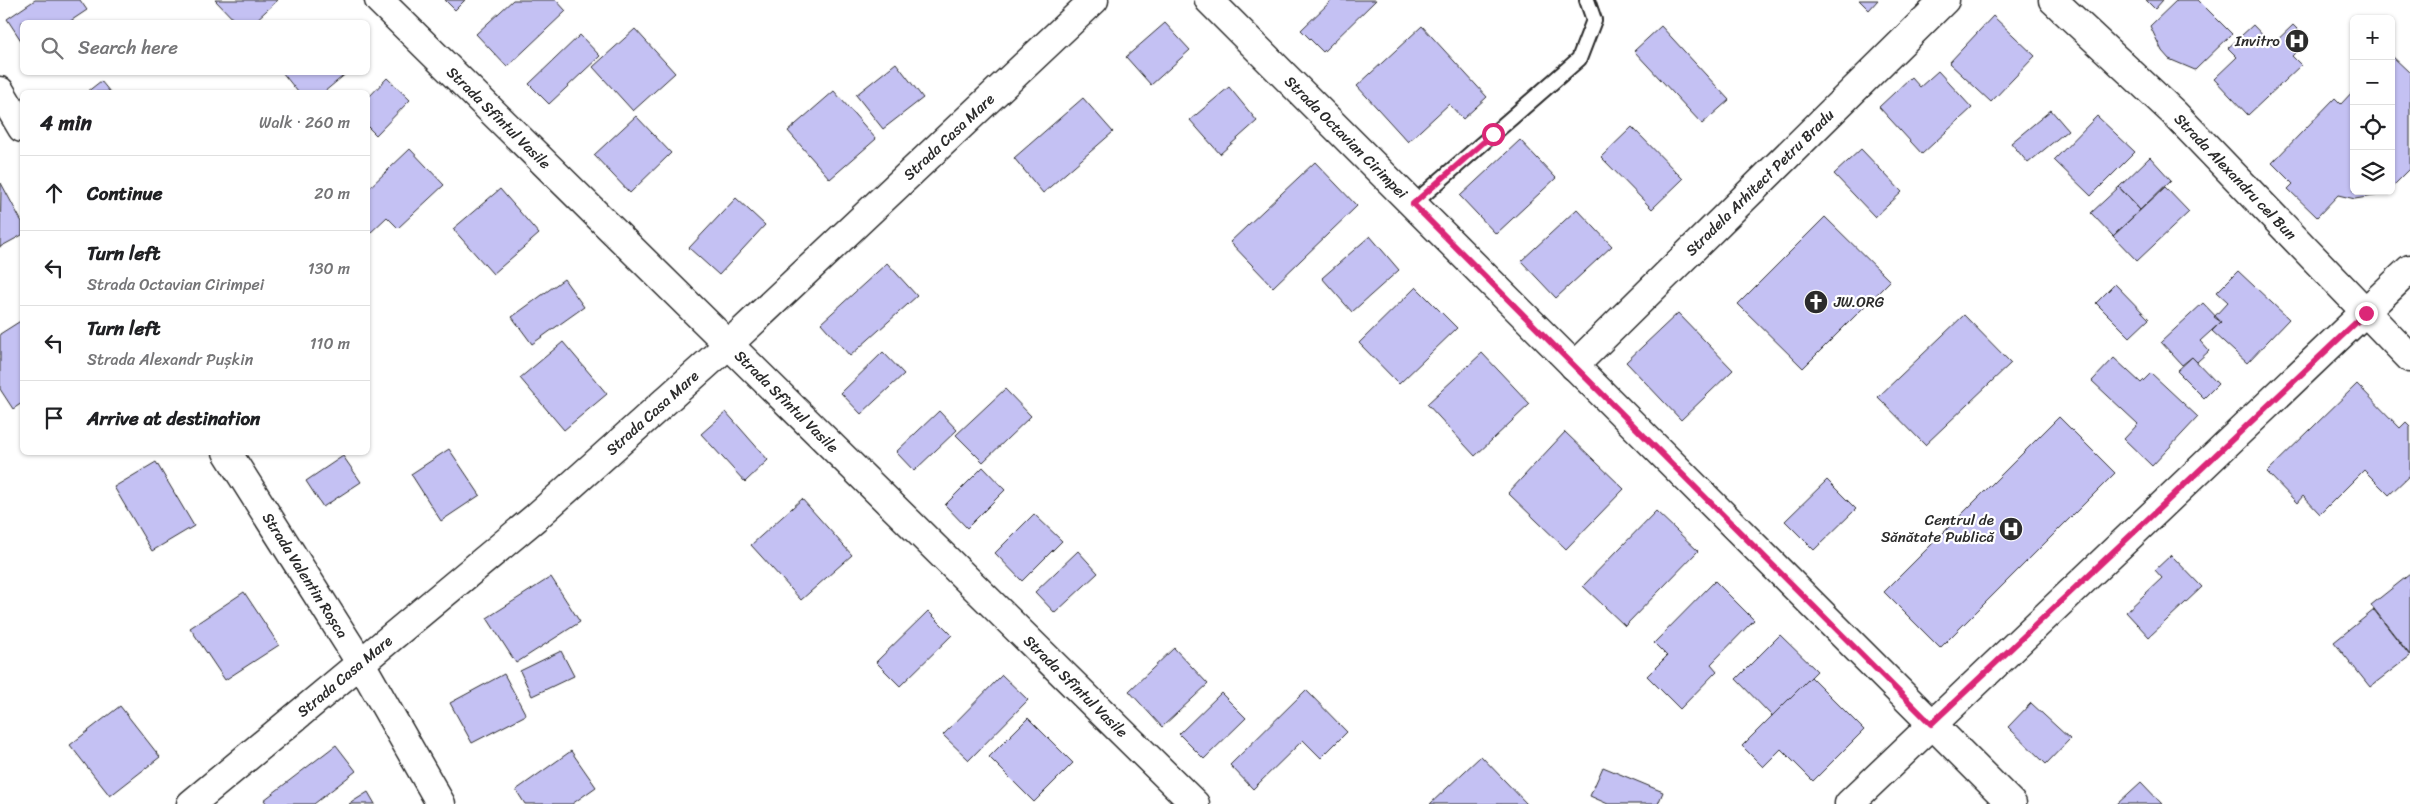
<!DOCTYPE html>
<html lang="en">
<head>
<meta charset="utf-8">
<style>
  body { margin:0; font-family:Sriracha,sans-serif; background:#f2f2f2; color:#202124 }
  .controls { position:absolute; right:15px; top:15px; display:grid; overflow:hidden; border-radius:8px; box-shadow:0 1px 4px #0004 }
  .controls button { width:45px; height:45px; display:grid; place-items:center; padding:0; border:0; border-bottom:1px solid #e0e0e0; background:#fff; color:#202124; font:25px sans-serif }
  .stop { position:absolute; width:15px; height:15px; margin:-11px; border:4px solid #db2777; border-radius:50%; background:#fff }
  .stop.end { background:#db2777; border-color:#fff; box-shadow:0 1px 5px #0008 }
  .list { margin:0; padding:0; list-style:none }
  h2 { display:flex; justify-content:space-between; align-items:center; height:65px; margin:0; padding:0 20px; font-size:21px }
  h2 small { font-size:16px; font-weight:400; color:#757577 }
  .list li { display:grid; grid-template-columns:32px 1fr auto; gap:15px; align-items:center; box-sizing:border-box; height:75px; padding:0 20px; border-top:1px solid #e0e0e0 }
  .list b { display:block; font-size:19px; white-space:nowrap }
  .list p { margin:0; font-size:16px; white-space:nowrap; color:#757577 }
  .list em { font-size:16px; font-style:normal; color:#757577 }
  .icon { flex:none; width:28px; height:28px; fill:none; stroke:currentColor; stroke-width:2; stroke-linecap:round; stroke-linejoin:round }
  .map { position:relative; flex:none; width:2410px; height:804px; overflow:hidden }
  .search { position:absolute; background:#fff; box-shadow:0 1px 4px #0004; left:20px; top:20px; width:350px; height:55px; display:flex; align-items:center; gap:12px; box-sizing:border-box; padding:0 18px; border-radius:8px; color:#757577; font-size:19px }
  .panel { position:absolute; background:#fff; box-shadow:0 1px 4px #0004; left:20px; top:90px; width:350px; height:365px; border-radius:8px }
  .map>svg:first-child { display:block }
  .building { fill:#c4c1f3; stroke:#2b2b2b }
  .lines { fill:none; stroke-linecap:round; stroke-linejoin:round }
  .service-casing { stroke:#2b2b2b; stroke-width:18 }
  .minor-casing { stroke:#2b2b2b; stroke-width:31 }
  .tertiary-casing { stroke:#2b2b2b; stroke-width:31 }
  .service { stroke:#fff; stroke-width:14 }
  .minor { stroke:#fff; stroke-width:28 }
  .tertiary { stroke:#fff; stroke-width:28 }
  .route { stroke:#db2777; stroke-width:6 }
  .labels { text-anchor:middle; stroke-width:4.5; stroke-linejoin:round; paint-order:stroke }
  .poi-label { font-size:15px; fill:#2b2b2b; stroke:#fff; text-anchor:end }
  .street-label { font-size:15px; fill:#2b2b2b; stroke:#fff }
</style>
</head>
<body>
<div class="map">
<svg width="2410" height="804" viewBox="0 0 2410 804">
  <rect width="100%" height="100%" fill="#fff"/>
  <filter id="ink" filterUnits="userSpaceOnUse"><feTurbulence type="fractalNoise" baseFrequency=".02" numOctaves="2"/><feDisplacementMap in="SourceGraphic" scale="10" xChannelSelector="R" yChannelSelector="G"/><feConvolveMatrix kernelMatrix="1 2 1 2 8 2 1 2 1" color-interpolation-filters="sRGB"/></filter>
  <g filter="url(#ink)">
    <path class="building" d="M35,0H80L87,10L69,22H22V42L7,19Z
      M215,0H278L254,22H236Z
      M445,0H465L455,10Z
      M513,0H556L566,11L507,67L476,34Z
      M1332,0H1376L1323,52L1301,30Z
      M1859,0H1878L1869,10Z
      M2146,0H2163L2155,9Z
      M2177,0H2198L2232,34L2195,70L2169,59L2162,51L2150,26Z
      M1993,16L2035,56L1991,102L1949,63Z
      M1165,23L1190,50L1151,85L1126,57Z
      M2253,25L2272,45L2293,25L2308,40L2292,56L2301,65L2248,115L2214,79L2237,57L2228,48Z
      M1422,26L1487,97L1463,119L1449,104L1408,142L1357,86Z
      M1661,26L1729,100L1702,124L1634,51Z
      M635,29L675,73L633,111L593,67Z
      M580,35L600,56L549,104L529,84Z
      M2391,55L2410,73V169L2391,188Z
      M896,63L923,98L883,129L856,95Z
      M1938,71L1972,108L1922,154L1879,107L1911,77L1920,87Z
      M282,72H348L324,92H298Z
      M387,78L410,100L376,135L368,127V98Z
      M101,81L110,92H87Z
      M1229,87L1257,121L1220,154L1190,120Z
      M2354,90V191H2388L2386,194L2355,199L2338,195L2317,217L2288,189L2293,184L2272,163L2335,98L2341,104Z
      M834,91L876,139L830,179L788,131Z
      M1083,98L1113,132L1043,193L1014,158Z
      M2051,110L2068,130L2028,163L2011,143Z
      M636,116L671,153L630,193L594,155Z
      M2097,116L2135,152L2091,196L2054,160Z
      M1632,127L1683,179L1652,209L1601,157Z
      M1520,140L1556,178L1496,234L1460,196Z
      M410,149L444,185L398,228L387,217L368,235V189Z
      M1861,149L1902,192L1875,217L1834,174Z
      M2150,157L2171,180L2140,210L2119,187Z
      M1315,162L1357,206L1273,287L1230,242Z
      M1,183L22,222V235L0,247Z
      M2119,187L2140,210L2113,236L2091,213Z
      M2165,187L2189,212L2137,261L2113,236Z
      M500,189L539,234L493,274L453,229Z
      M736,198L765,225L719,275L689,248Z
      M1577,209L1612,246L1556,298L1521,261Z
      M1825,217L1890,281L1803,368L1738,304Z
      M1370,236L1399,270L1352,312L1322,278Z
      M887,263L917,296L850,356L821,323Z
      M2238,271L2289,319L2247,363L2212,331L2221,322L2214,317L2228,302L2217,292Z
      M564,279L584,307L532,344L512,317Z
      M2115,284L2149,319L2130,337L2096,303Z
      M1416,287L1457,328L1399,384L1359,343Z
      M2203,303L2221,322L2200,341L2209,351L2197,362L2192,357L2182,365L2161,342Z
      M1678,313L1733,370L1681,420L1626,362Z
      M1964,315L2011,363L1925,445L1878,397Z
      M22,320V403L13,409L0,389V334Z
      M563,342L607,394L564,430L520,378Z
      M883,352L904,374L861,414L841,393Z
      M1482,353L1530,404L1475,456L1427,404Z
      M2192,357L2218,384L2204,398L2177,371Z
      M2114,358L2141,383L2151,373L2198,417L2152,466L2124,439L2138,424L2092,381Z
      M2357,384L2400,428L2406,422L2410,426V475L2389,495L2364,470L2320,514L2303,496L2297,503L2267,472Z
      M1005,389L1031,416L983,462L956,435Z
      M939,411L957,430L914,471L896,452Z
      M726,412L768,460L745,482L701,434Z
      M2059,417L2115,473L1940,648L1884,592Z
      M1565,432L1624,489L1566,549L1508,493Z
      M449,449L480,495L441,521L411,474Z
      M343,456L361,482L323,507L306,481Z
      M156,462L194,526L152,551L114,487Z
      M983,467L1005,490L967,528L945,505Z
      M1827,480L1856,509L1814,550L1785,521Z
      M802,499L852,555L801,600L751,545Z
      M1656,511L1698,551L1625,626L1583,586Z
      M1034,514L1062,541L1022,581L995,553Z
      M1078,551L1098,573L1055,613L1035,592Z
      M2171,555L2202,587L2149,637L2126,612L2162,578L2155,570Z
      M2410,574V655L2371,605Z
      M551,577L580,622L516,663L487,618Z
      M1715,581L1754,620L1711,664L1717,671L1680,709L1647,676L1667,656L1654,643Z
      M244,592L279,645L225,680L190,628Z
      M2374,610L2410,656L2370,687L2334,642Z
      M928,611L952,635L900,686L876,662Z
      M1780,635L1817,671L1772,716L1736,679Z
      M1174,648L1208,684L1162,727L1129,691Z
      M561,651L574,676L532,696L520,671Z
      M504,674L526,715L472,743L450,703Z
      M1002,675L1028,700L969,760L943,735Z
      M1811,677L1864,730L1813,781L1781,749L1763,767L1742,746Z
      M1306,690L1347,732L1321,758L1303,740L1253,789L1230,765Z
      M1221,693L1246,718L1204,759L1179,734Z
      M2031,703L2070,739L2046,764L2008,727Z
      M120,706L160,757L110,796L70,745Z
      M1028,718L1073,763L1034,802L989,757Z
      M336,745L356,771L314,804H267L264,800Z
      M571,751L596,787L572,804H525L516,790Z
      M1481,756L1527,804H1430Z
      M1603,767L1663,792L1658,804H1608L1590,796Z
      M2141,782L2162,804H2117Z
      M368,792L375,804H349Z"/>
    <g class="lines">
      <g class="service-casing">
        <path id="service" d="M1413,204L1579,59L1594,20L1587,0"/>
      </g>
      <g class="minor-casing">
        <g id="minor">
          <path id="s1" d="M1209,0L2012,804"/>
          <path id="s2" d="M2053,0L2174,113L2410,358"/>
          <path d="M0,91L22,128"/>
          <path id="s3" d="M1574,366L1945,0"/>
          <path id="s4" d="M227,452L360,662L441,804"/>
          <path id="s5" d="M191,804L535,518L728,345L1094,0"/>
          <path d="M1849,804L2410,269"/>
        </g>
      </g>
      <g class="tertiary-casing">
        <g id="tertiary">
          <path id="s6" d="M379,0L1195,804"/>
        </g>
      </g>
      <use href="#service" class="service"/>
      <use href="#minor" class="minor"/>
      <use href="#tertiary" class="tertiary"/>
    </g>
  </g>
  <g class="lines" filter="url(#ink)">
    <path class="route" d="M1493,134L1413,204L1931,724L2366,313"/>
  </g>
  <defs>
    <g id="hospital-disc" transform="scale(1.25)"><circle r="9.5" fill="#2b2b2b" stroke="#fff"/><path d="M-5-5h3v3.5h4V-5h3V5h-3V1.5h-4V5h-3Z" fill="#fff"/></g>
    <g id="church-disc" transform="scale(1.25)"><circle r="9.5" fill="#2b2b2b" stroke="#fff"/><path d="M-1.2-6h2.4v3.5h3.3v2.4h-3.3V6h-2.4V-.1h-3.3v-2.4h3.3Z" fill="#fff"/></g>
  </defs>
  <g fill-rule="evenodd">
    <use href="#hospital-disc" x="2297" y="41"/>
    <use href="#church-disc" x="1816" y="302"/>
    <use href="#hospital-disc" x="2011" y="529"/>
  </g>
  <g class="labels">
    <g class="poi-label">
      <text x="2280" y="46">Invitro</text>
      <text x="1834" y="307" text-anchor="start">JW.ORG</text>
      <text x="1994" y="525">Centrul de<tspan x="1994" dy="17">Sănătate Publică</tspan></text>
    </g>
    <g class="street-label">
      <text dy="5" stroke="none"><textPath href="#s6" startOffset="168">Strada Sfîntul Vasile</textPath></text>
      <text dy="5" stroke="none"><textPath href="#s5" startOffset="1010">Strada Casa Mare</textPath></text>
      <text dy="5" stroke="none"><textPath href="#s1" startOffset="194">Strada Octavian Cirimpei</textPath></text>
      <text dy="5" stroke="none"><textPath href="#s2" startOffset="254">Strada Alexandru cel Bun</textPath></text>
      <text dy="5" stroke="none"><textPath href="#s3" startOffset="261">Stradela Arhitect Petru Bradu</textPath></text>
      <text dy="5" stroke="none"><textPath href="#s6" startOffset="572">Strada Sfîntul Vasile</textPath></text>
      <text dy="5" stroke="none"><textPath href="#s5" startOffset="605">Strada Casa Mare</textPath></text>
      <text dy="5" stroke="none"><textPath href="#s4" startOffset="146">Strada Valentin Roșca</textPath></text>
      <text dy="5" stroke="none"><textPath href="#s5" startOffset="200">Strada Casa Mare</textPath></text>
      <text dy="5" stroke="none"><textPath href="#s6" startOffset="978">Strada Sfîntul Vasile</textPath></text>
    </g>
  </g>
</svg>
<div class="controls">
<button>+</button>
<button>−</button>
<button><svg class="icon" aria-label="locate" viewBox="0 0 24 24"><circle cx="12" cy="12" r="6"/><path d="M12 2v4M12 18v4M2 12h4M18 12h4"/></svg></button>
<button><svg class="icon" aria-label="layers" viewBox="0 0 24 24"><path d="M12 4l9 5-9 5-9-5zM3 14l9 5 9-5"/></svg></button>
</div>
<div class="stop" style="left:1493px;top:134px"></div>
<div class="stop end" style="left:2366px;top:313px"></div>
<div class="search"><svg class="icon" aria-label="search" viewBox="0 0 24 24"><circle cx="10" cy="10" r="6"/><path d="M15 15l6 6"/></svg>Search here</div>
<section class="panel">
<h2>4 min<small>Walk · 260 m</small></h2>
<ul class="list">
<li><svg class="icon" aria-label="ahead" viewBox="0 0 24 24"><path d="M12 20V5M6 11l6-6 6 6"/></svg><div><b>Continue</b></div><em>20 m</em></li>
<li><svg class="icon" aria-label="left" viewBox="0 0 24 24"><path d="M17 20v-9H6M10 6l-5 5 5 5"/></svg><div><b>Turn left</b><p>Strada Octavian Cirimpei</p></div><em>130 m</em></li>
<li><svg class="icon" aria-label="left" viewBox="0 0 24 24"><path d="M17 20v-9H6M10 6l-5 5 5 5"/></svg><div><b>Turn left</b><p>Strada Alexandr Pușkin</p></div><em>110 m</em></li>
<li><svg class="icon" aria-label="arrive" viewBox="0 0 24 24"><path d="M6 21V4h12l-3 4 3 4H6"/></svg><div><b>Arrive at destination</b></div></li>
</ul>
</section>
</div>
</body>
</html>
